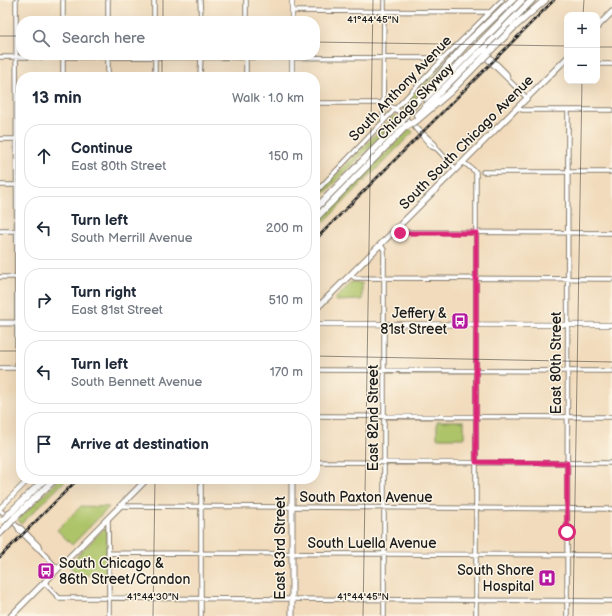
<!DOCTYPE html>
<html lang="en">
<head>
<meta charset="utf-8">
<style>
  body { margin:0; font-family:"Balsamiq Sans",sans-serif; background:#f6f6f7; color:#1f2937 }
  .controls { position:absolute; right:12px; top:12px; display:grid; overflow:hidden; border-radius:8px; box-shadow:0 4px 16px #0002 }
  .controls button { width:36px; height:36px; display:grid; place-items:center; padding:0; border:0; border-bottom:1px solid #e0e1e3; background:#fff; color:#1f2937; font:20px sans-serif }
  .stop { position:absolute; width:12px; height:12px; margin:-9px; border:3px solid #db2777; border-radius:50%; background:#fff }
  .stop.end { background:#db2777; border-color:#fff; box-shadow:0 1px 4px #0008 }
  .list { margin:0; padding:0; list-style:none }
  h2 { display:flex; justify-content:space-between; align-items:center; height:52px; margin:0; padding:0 16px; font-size:17px }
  h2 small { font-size:13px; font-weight:400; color:#747a83 }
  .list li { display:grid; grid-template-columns:26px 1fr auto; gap:12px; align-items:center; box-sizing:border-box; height:64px; margin:0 8px 8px; padding:0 8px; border:1px solid #e0e1e3; border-radius:16px }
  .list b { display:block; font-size:15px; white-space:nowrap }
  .list p { margin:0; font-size:13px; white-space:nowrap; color:#747a83 }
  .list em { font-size:13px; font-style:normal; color:#747a83 }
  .icon { flex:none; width:22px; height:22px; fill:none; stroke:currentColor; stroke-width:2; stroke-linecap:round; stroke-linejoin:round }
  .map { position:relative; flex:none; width:612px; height:616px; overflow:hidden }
  .search { position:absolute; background:#fff; box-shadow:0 4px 16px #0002; left:16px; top:16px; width:304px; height:44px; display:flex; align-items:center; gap:10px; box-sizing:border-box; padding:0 14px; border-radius:16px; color:#747a83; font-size:15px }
  .panel { position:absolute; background:#fff; box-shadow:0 4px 16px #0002; left:16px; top:72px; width:304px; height:412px; border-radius:16px }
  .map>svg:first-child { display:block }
  .green { fill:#adc469; stroke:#647042 }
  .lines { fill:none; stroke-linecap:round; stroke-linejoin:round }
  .minor-casing { stroke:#867c6c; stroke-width:5.5 }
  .tertiary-casing { stroke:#867c6c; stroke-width:6 }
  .secondary-casing { stroke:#867c6c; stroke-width:7 }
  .motorway-casing { stroke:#867c6c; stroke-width:8 }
  .minor { stroke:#fff; stroke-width:3.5 }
  .tertiary { stroke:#fff; stroke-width:4.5 }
  .secondary { stroke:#fff; stroke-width:5 }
  .motorway { stroke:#fff; stroke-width:6 }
  .rail-casing { stroke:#1c1c1c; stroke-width:2.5 }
  .rail { stroke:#fcf5e5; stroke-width:1; stroke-dasharray:3; stroke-linecap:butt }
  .motorway-bridge-casing { stroke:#867c6c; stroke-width:8; stroke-linecap:butt }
  .motorway-bridge { stroke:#fff; stroke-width:6 }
  .route { stroke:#db2777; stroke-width:5 }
  .ticks { fill:none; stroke:#1c1c1c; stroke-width:1; stroke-opacity:0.45 }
  .labels { text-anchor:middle; stroke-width:3; stroke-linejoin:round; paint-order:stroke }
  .street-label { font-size:14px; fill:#1c1c1c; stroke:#fcf5e5 }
  .poi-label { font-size:14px; fill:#1c1c1c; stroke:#fcf5e5; text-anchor:end }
  .ticks-label { font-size:10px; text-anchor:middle; fill:#1c1c1c; stroke:#fcf5e5; stroke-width:3; stroke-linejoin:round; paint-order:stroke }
</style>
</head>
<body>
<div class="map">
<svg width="612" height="616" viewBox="0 0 612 616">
  <rect width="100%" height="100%" fill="#fcf5e5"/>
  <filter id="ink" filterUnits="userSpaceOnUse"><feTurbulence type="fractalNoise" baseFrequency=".025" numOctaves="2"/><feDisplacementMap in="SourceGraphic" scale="8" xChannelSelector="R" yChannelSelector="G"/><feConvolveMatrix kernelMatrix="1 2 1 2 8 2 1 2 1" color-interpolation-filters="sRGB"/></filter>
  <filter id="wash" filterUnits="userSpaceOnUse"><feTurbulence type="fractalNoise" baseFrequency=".012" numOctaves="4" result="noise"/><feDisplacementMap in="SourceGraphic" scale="16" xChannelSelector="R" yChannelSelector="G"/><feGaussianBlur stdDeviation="0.9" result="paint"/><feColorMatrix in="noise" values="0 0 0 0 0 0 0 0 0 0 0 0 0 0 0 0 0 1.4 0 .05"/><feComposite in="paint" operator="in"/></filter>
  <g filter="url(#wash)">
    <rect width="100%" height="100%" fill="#f1dbbc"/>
    <path class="green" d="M466,41L452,55L405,111L402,108L410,97L464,42Z
      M395,115L398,118L315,203V196Z
      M410,129L413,132L315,231V224Z
      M351,283H362V300L336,301L335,299Z
      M437,421H464V438H437Z
      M60,479H67L21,524L18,520Z
      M81,506L109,507L72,545L57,530Z
      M105,528L107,529V574L86,575L81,579L68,565Z"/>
  </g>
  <g filter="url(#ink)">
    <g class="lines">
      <g class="minor-casing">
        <path id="minor" d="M16,0L17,368
          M63,0V21
          M154,0V21
          M200,0L201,21
          M292,11L490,12
          M108,21V0
          M246,21V0
          M466,36L470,37L507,74L508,79
          M63,56V77
          M108,56V77
          M155,56V77
          M246,56V77
          M484,56L527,98
          M0,57L444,58
          M597,64H612
          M200,77L201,56
          M315,103H384L396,109L415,127L418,129L435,144L437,149L456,169
          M517,108L522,110H612
          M383,123L384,0
          M415,128L432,147L437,149
          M0,139H21
          M463,162L476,172V616
          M483,172H612
          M0,185H21
          M315,193L444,58L502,0
          M0,231H21
          M393,232L612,233
          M381,245L384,250V616
          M351,275L355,278L612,279
          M0,277H21
          M0,368H21
          M315,370L612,371
          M315,416L612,417
          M315,462L612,463
          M201,479V616
          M119,506L612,509
          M0,510L17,526L21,528L39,546L40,550L37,548L19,530L17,526
          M108,518L109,596
          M40,550L58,569
          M108,553L612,555
          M44,582L59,598H107
          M111,598L612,601
          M109,616V600
          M567,616L568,110"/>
      </g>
      <g class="tertiary-casing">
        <path id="tertiary" d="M292,0V21
          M292,55V77
          M315,324L612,325
          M0,508L29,479"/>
      </g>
      <g class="secondary-casing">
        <path id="secondary" d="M597,27L612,12
          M315,310L567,58
          M0,323H21
          M292,479V616
          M11,616L147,479"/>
      </g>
      <g class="motorway-casing">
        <path id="motorway" d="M513,28L545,0
          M480,43L522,0
          M485,48L532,0
          M425,98L474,49
          M408,111C429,89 447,65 467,43
          M417,115L478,54
          M417,120L451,91L483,58
          M315,209L402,121
          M315,219L406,126
          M10,513L45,479
          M15,517L55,479
          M0,533L8,525"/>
      </g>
      <use href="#minor" class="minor"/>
      <use href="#tertiary" class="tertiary"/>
      <use href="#secondary" class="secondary"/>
      <use href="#motorway" class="motorway"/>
      <g class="rail-casing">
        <path id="rail" d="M315,240L554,0
          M0,557L78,479"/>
      </g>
      <use href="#rail" class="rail"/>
      <g class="motorway-bridge-casing">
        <path id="motorway-bridge" d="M467,43L512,0
          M474,49L480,43
          M478,54L485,48
          M483,58L513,28
          M402,121L408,111
          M406,126L417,120
          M3,520L10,513
          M8,525L15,517"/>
      </g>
      <use href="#motorway-bridge" class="motorway-bridge"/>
    </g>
  </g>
  <g class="lines" filter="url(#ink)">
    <path class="route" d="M400,233H476V462L567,463V532"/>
  </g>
  <path class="ticks" d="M583,15L584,0M163,21V0M0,36H21M315,42L567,46M597,47H612M162,77V55M0,351H21M315,356L612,362M153,616L155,479M363,616L373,0M573,616L582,81"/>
  <defs>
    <g id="bus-square" transform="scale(0.9)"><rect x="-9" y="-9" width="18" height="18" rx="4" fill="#b5179e" stroke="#fcf5e5"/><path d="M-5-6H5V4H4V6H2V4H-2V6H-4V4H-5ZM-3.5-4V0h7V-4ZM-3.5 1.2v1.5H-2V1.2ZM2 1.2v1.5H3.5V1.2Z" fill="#fff"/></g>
    <g id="hospital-square" transform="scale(0.9)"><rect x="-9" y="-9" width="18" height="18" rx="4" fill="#b5179e" stroke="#fcf5e5"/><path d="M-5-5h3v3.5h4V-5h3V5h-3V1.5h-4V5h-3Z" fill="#fff"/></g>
  </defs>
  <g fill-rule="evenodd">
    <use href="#bus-square" x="460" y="321"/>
    <use href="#bus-square" x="46" y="571"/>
    <use href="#hospital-square" x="547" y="578"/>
  </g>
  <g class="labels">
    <g class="street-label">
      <text transform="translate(400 88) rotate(-46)" y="5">South Anthony Avenue</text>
      <text transform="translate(415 101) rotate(-45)" y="5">Chicago Skyway</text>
      <text transform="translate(466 142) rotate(-45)" y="5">South South Chicago Avenue</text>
      <text transform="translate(556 363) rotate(-90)" y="5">East 80th Street</text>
      <text transform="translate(373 418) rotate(-90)" y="5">East 82nd Street</text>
      <text x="366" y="502">South Paxton Avenue</text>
      <text x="372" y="548">South Luella Avenue</text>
      <text transform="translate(280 548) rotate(-90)" y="5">East 83rd Street</text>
    </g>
    <g class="poi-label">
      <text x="447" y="318">Jeffery &amp;<tspan x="447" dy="16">81st Street</tspan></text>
      <text x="59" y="568" text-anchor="start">South Chicago &amp;<tspan x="59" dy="16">86th Street/Crandon</tspan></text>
      <text x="534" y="575">South Shore<tspan x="534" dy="16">Hospital</tspan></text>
    </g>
  </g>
  <g class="ticks-label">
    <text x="373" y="23">41°44'45"N</text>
    <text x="153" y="600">41°44'30"N</text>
    <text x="363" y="600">41°44'45"N</text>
  </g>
</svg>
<div class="controls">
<button>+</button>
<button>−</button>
</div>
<div class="stop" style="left:567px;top:532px"></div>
<div class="stop end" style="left:400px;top:233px"></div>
<div class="search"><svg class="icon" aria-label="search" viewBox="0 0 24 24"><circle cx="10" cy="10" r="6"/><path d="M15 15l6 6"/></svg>Search here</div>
<section class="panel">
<h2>13 min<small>Walk · 1.0 km</small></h2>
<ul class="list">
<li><svg class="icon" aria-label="ahead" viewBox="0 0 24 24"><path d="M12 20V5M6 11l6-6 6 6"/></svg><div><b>Continue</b><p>East 80th Street</p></div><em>150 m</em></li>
<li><svg class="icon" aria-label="left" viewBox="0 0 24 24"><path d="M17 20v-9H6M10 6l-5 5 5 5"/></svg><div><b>Turn left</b><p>South Merrill Avenue</p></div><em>200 m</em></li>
<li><svg class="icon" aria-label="right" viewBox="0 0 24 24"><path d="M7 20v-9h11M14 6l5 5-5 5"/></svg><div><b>Turn right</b><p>East 81st Street</p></div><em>510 m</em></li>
<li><svg class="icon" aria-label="left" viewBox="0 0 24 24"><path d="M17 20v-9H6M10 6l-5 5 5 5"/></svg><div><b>Turn left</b><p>South Bennett Avenue</p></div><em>170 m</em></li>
<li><svg class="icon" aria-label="arrive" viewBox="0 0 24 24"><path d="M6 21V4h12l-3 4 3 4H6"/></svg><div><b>Arrive at destination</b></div></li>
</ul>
</section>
</div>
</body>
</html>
